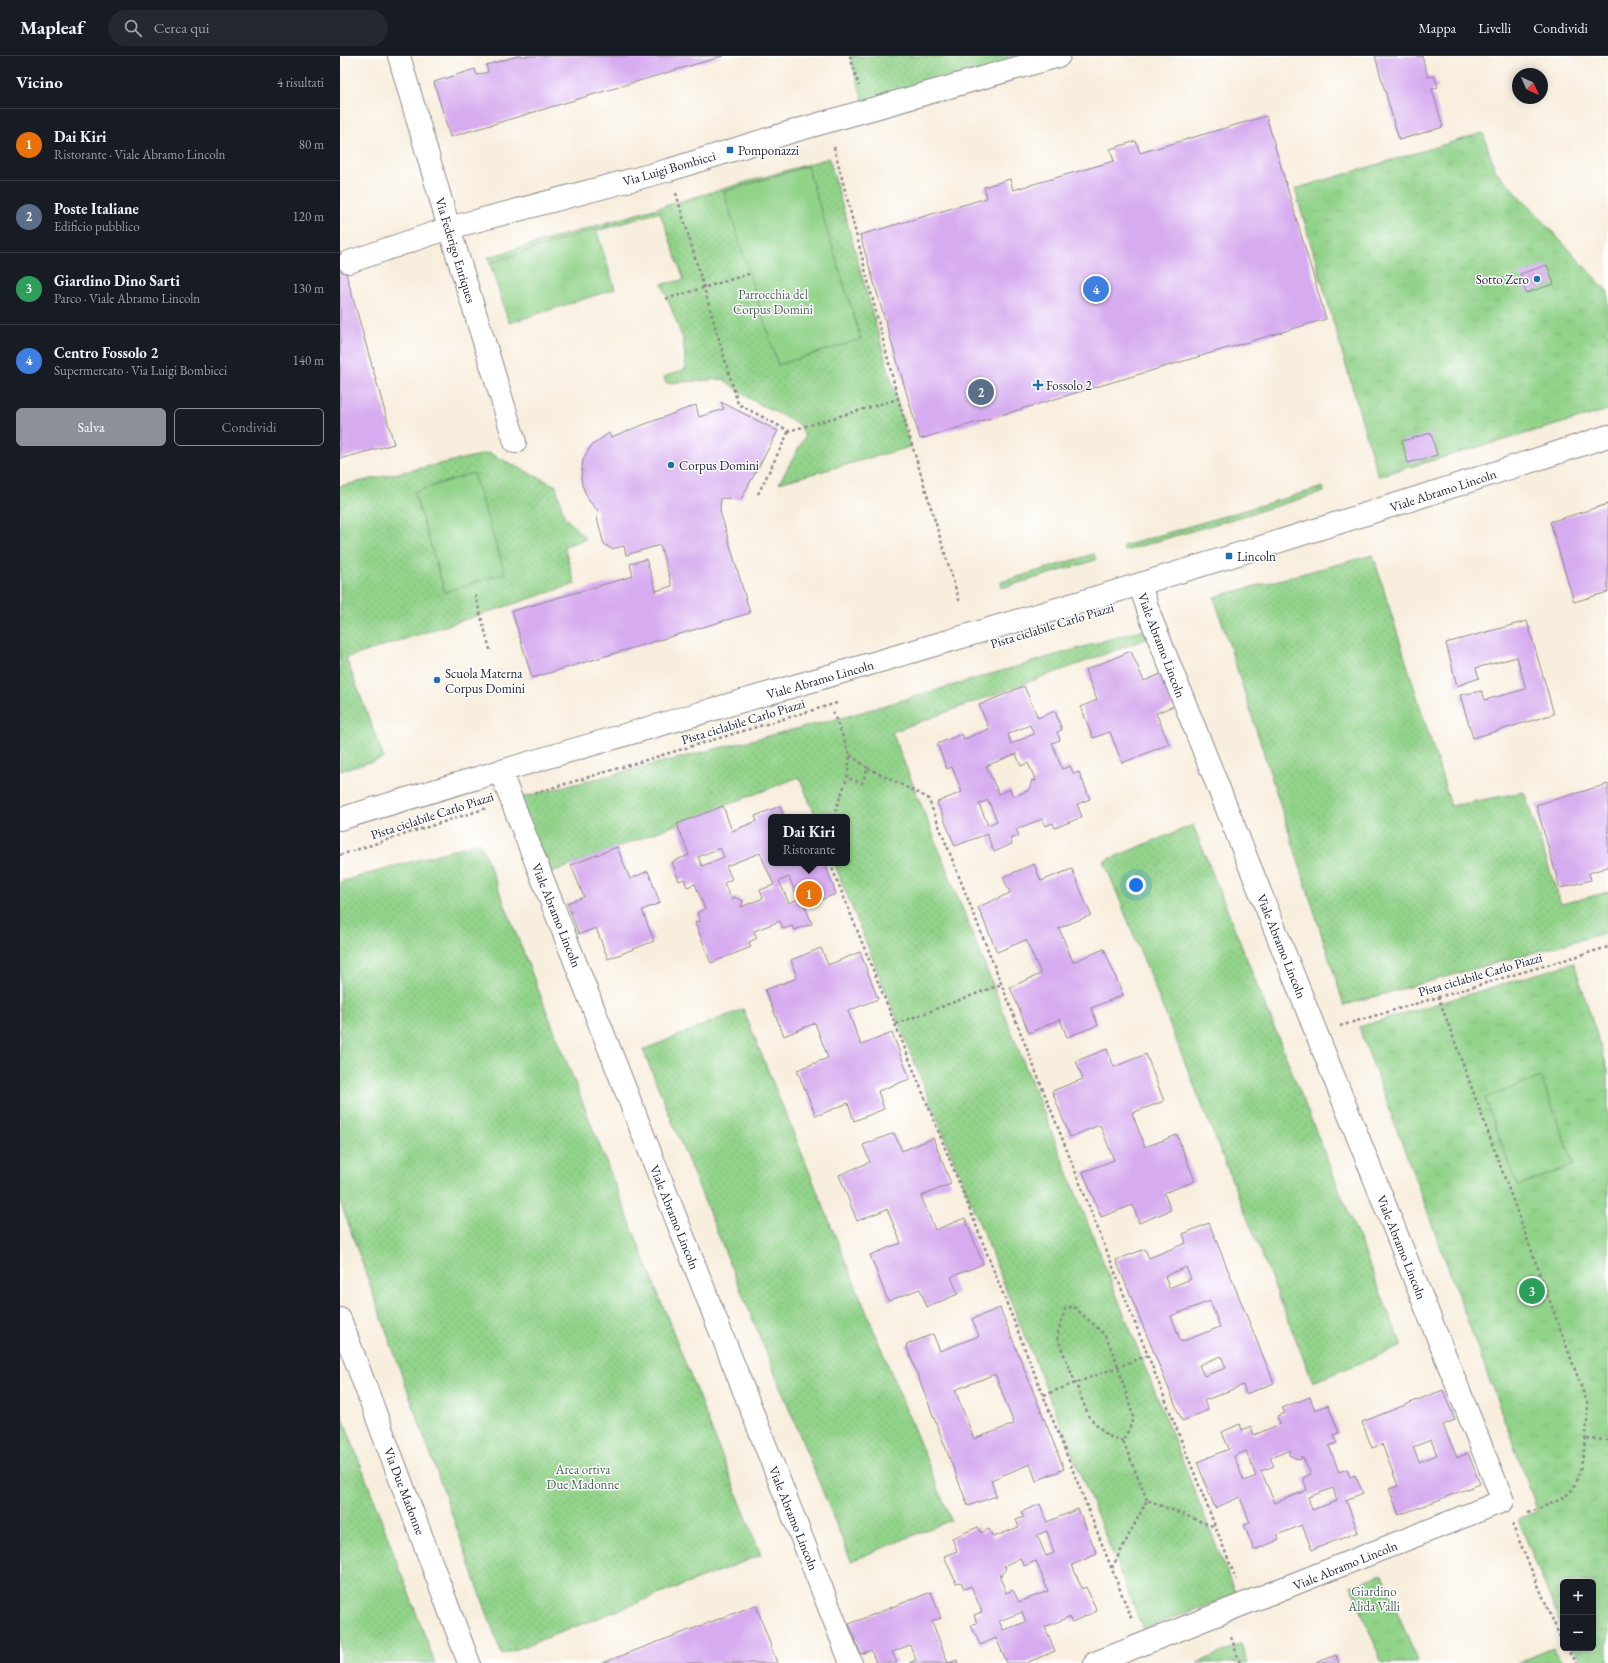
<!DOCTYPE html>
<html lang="it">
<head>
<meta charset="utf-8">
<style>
  body { margin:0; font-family:"EB Garamond",serif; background:#242831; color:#f1f3f6 }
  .controls { position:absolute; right:12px; bottom:12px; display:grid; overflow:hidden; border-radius:6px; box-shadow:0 2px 10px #0003 }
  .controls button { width:36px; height:36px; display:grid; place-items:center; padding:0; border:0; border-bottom:1px solid #363941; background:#171b24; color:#f1f3f6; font:20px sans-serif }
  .compass { position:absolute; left:1172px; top:12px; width:36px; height:36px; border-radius:50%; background:#171b24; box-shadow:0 2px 10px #0003; rotate:135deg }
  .you { position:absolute; left:796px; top:829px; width:14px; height:14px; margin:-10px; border:3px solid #fff; border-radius:50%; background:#1a73e8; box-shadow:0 0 0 6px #1a73e833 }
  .badge { display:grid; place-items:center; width:26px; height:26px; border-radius:50%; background:#8c9099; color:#fff; font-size:13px; font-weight:700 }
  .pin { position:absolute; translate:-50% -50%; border:2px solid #fff; box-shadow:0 1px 4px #0006 }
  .popup { position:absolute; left:428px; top:758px; width:82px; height:52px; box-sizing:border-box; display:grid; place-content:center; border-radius:6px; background:#171b24; filter:drop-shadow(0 1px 3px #0005); font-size:13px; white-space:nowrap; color:#9ea1a6 }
  .popup b { font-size:15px; color:#f1f3f6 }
  .popup::after { content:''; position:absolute; left:50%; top:100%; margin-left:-8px; border:8px solid transparent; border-top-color:#171b24 }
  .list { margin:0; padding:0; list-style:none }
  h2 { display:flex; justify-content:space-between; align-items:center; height:52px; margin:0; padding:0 16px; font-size:17px }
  h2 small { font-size:13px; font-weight:400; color:#9ea1a6 }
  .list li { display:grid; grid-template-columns:26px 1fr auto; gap:12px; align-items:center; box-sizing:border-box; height:72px; padding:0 16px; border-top:1px solid #363941 }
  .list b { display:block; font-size:15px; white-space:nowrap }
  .list p { margin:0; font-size:13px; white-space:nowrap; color:#9ea1a6 }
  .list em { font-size:13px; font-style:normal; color:#9ea1a6 }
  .actions { display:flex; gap:8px; padding:12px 16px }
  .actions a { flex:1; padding:9px 0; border:1px solid #8c9099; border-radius:6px; text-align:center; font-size:14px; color:#8c9099 }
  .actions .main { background:#8c9099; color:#fff }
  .icon { flex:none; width:22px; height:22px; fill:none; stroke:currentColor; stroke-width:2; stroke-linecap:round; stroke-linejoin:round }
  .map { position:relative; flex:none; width:1268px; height:1607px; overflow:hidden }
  header { display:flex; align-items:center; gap:24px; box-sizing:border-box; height:56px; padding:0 20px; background:#171b24; border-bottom:1px solid #363941 }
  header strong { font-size:19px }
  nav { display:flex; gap:22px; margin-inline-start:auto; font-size:14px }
  .search { width:280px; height:36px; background:#242831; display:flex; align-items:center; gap:10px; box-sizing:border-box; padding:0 14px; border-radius:22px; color:#9ea1a6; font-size:15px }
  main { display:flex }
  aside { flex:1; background:#171b24 }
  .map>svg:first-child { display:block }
  .grass { fill:url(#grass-dots); stroke:#5a7a62 }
  .park { fill:url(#park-tufts); stroke:#5a7a62 }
  .pitch { fill:#92d38a; stroke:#5a7a62 }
  .building { fill:#d6abef; fill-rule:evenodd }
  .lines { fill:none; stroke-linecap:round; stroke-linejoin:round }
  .street-casing { stroke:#8d888c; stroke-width:24 }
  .secondary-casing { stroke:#8d888c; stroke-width:24 }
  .path { stroke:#8d888c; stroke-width:2.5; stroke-dasharray:3 3; stroke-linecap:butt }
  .street { stroke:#fff; stroke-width:22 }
  .secondary { stroke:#fff; stroke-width:22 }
  .poi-dot { fill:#1f6fb2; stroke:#fff; stroke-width:1.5 }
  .labels { text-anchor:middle; stroke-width:3; stroke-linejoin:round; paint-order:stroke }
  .poi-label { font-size:13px; fill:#22223b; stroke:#fff; text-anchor:start }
  .street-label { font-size:13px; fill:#22223b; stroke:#fff }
  .park-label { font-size:13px; fill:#496057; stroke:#fff }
</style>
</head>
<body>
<header>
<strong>Mapleaf</strong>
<div class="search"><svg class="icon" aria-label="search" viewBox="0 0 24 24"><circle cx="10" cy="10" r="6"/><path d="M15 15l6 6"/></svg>Cerca qui</div>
<nav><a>Mappa</a><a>Livelli</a><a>Condividi</a></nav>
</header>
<main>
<aside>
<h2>Vicino<small>4 risultati</small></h2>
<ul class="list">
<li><span class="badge" style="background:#e8710a">1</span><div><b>Dai Kiri</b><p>Ristorante · Viale Abramo Lincoln</p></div><em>80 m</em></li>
<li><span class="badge" style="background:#5c6f8a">2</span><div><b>Poste Italiane</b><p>Edificio pubblico</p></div><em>120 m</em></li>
<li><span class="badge" style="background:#2e9e5b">3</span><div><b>Giardino Dino Sarti</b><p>Parco · Viale Abramo Lincoln</p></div><em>130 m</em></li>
<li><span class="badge" style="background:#3f7fe0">4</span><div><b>Centro Fossolo 2</b><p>Supermercato · Via Luigi Bombicci</p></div><em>140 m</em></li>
</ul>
<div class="actions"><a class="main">Salva</a><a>Condividi</a></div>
</aside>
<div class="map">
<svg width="1268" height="1607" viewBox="0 0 1268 1607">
  <defs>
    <pattern id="grass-dots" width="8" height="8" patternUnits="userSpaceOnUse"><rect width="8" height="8" fill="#92d38a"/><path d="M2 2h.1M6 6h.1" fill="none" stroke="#7eb578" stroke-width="1.8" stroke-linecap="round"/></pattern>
    <pattern id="park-tufts" width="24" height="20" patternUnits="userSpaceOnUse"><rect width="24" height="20" fill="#92d38a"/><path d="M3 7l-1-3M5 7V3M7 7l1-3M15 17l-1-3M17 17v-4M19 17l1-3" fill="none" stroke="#7eb578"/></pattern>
  </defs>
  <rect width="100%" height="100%" fill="#fff"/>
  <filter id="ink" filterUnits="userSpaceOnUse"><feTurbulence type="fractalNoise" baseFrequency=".025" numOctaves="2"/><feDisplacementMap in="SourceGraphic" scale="8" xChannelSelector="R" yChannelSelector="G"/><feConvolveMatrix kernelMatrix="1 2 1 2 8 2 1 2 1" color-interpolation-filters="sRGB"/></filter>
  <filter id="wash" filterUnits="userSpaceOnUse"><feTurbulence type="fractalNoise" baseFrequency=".012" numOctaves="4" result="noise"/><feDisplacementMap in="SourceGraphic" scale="16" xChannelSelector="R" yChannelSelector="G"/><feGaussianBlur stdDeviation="0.9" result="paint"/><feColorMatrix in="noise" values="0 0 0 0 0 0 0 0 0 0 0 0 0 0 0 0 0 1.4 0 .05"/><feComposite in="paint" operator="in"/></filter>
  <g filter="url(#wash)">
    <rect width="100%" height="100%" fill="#f8eedd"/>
    <path class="grass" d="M510,0H719L526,54Z
      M489,102L570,391L439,427L465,381L459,368L412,344L383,323L326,327L324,321L346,313L343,283L322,228L344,224L320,156L150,207L149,201Z
      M149,397L216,430L224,460L246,483L224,490L235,528L6,602L44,702L0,715V430Z
      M983,431L984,436L784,495L783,490Z
      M754,498L756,504L662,532L661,526Z
      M1033,499L1111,750L1184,736L1221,848L1268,836V876L1004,949L874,541Z
      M801,574L810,577L812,581L552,676L896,1539L803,1573L494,807H507V761H476L459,721L201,821L171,744L508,660Z
      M853,769L1062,1290L973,1326L764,805Z
      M140,786L421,1499L162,1599L0,1145V826Z
      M403,953L611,1464L511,1505L303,994Z
      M0,1354L95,1607H0Z"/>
    <path class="park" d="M1143,77L1155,114L1268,236V354L1038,420L955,133Z
      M1234,907L1268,1014V1607H1245L1230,1592H1253V1526H1223V1574L1178,1463L1198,1455L1019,971Z
      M1042,1518L1078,1607H1042L1011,1530Z
      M901,1588L908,1607H857Z
      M1213,1592L1224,1607H1177Z"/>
    <path class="pitch" d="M467,110L521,283L438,309L384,136Z
      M256,173L275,233L169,267L150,207Z
      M133,417L165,517L105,536L74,436Z
      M1201,1021L1234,1109L1177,1130L1145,1042Z"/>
    <g id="blocks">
      <path class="building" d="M178,0H383L110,81L94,26L135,13L137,19L148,16L146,9Z
        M1035,0H1082L1088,21L1094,20L1098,31L1092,33L1103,71L1059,84Z
        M926,60L986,263L580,383L520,179L647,142L644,131L670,123L673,134L774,105L770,93L796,85L800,97Z
        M0,196L54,388L0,403Z
        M1207,209L1214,228L1186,237L1180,218Z
        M381,346L438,375L401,443L381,442L380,455L410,557L192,622L172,555L293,520L290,508L306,503L316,535L332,530L320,489L286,499L284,490L271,493L264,488L257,462L258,455L249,445L242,429L241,421L243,404L251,390L269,377L271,381L356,349L359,361L384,353Z
        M1091,377L1097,399L1068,407L1062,385Z
        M1268,448V536L1234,546L1210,466Z
        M1187,565L1214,658L1133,682L1120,639L1142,635L1145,644L1186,633L1177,601L1136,612L1139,622L1117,630L1106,587Z
        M791,595L804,625L821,618L834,650L816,657L829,688L782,707L770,676L753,682L741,651L757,644L745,614Z
        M684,630L698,662L715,655L722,674L717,676L720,684L712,687L722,713L730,710L734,718L739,716L750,743L737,748L742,761L715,772L713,767L705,770L702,763L676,773L679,780L670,783L672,788L654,796L647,778L615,790L597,746L622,736L612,711L607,713L597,688L622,678L624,683L649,673L639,649ZM690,669L694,678L671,688L668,678ZM676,698L681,710L688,707L696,725L692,724L689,734L673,741L670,733L659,738L646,710ZM648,744L657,765L648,769L639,748Z
        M1268,728V811L1249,817L1251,824L1220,832L1196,749Z
        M383,750L392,775L417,765L415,760L440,750L444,761H431V807H485L496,838L465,850L472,868L454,874L452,870L443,873L440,865L414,875L417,882L409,886L411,891L371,907L355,866L360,865L357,857L365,853L355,828L347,831L344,823L339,825L332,806L349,799L337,768ZM380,792L384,801L362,810L358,801ZM420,797L434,829L420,834L423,842L401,851L403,845L394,841L392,844L384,827L392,823L386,810ZM449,821L458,843L449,847L439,825Z
        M277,791L290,823L308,815L320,847L302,854L314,885L268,903L256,872L239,878L227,847L244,841L231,809Z
        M694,808L701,825L732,813L751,859L719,872L733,906L764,893L783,939L751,952L758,969L727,981L720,963L689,977L670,931L701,918L686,884L657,896L638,851L670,837L663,821Z
        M481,892L488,909L520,896L538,943L508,955L521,989L552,977L570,1023L538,1035L544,1053L514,1065L508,1047L476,1060L457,1014L488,1002L475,967L444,980L425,934L457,922L451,904Z
        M767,993L774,1011L806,998L824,1045L792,1057L805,1091L837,1079L855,1125L824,1137L831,1154L799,1167L793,1149L761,1161L743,1116L774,1104L760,1069L730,1081L712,1035L743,1023L736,1005Z
        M554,1077L562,1095L593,1082L611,1128L581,1140L595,1174L625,1162L643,1208L611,1221L618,1238L587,1251L580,1233L548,1245L530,1199L561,1187L547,1153L517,1165L499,1119L530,1106L523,1089Z
        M869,1167L934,1327L906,1338L903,1329L864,1345L868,1354L842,1365L776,1204L805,1193L809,1202L846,1187L843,1178ZM846,1211L851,1223L829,1232L825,1220ZM870,1245L880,1271L841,1286L831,1260ZM881,1300L886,1312L864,1320L859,1309Z
        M660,1252L724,1413L696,1425L690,1408L651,1424L656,1440L628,1450L566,1289L593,1278L600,1295L639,1280L632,1263ZM655,1318L674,1368L634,1383L615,1334Z
        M1103,1334L1115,1364L1103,1369L1117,1402L1128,1397L1140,1428L1059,1459L1049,1433L1058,1430L1042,1388L1032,1392L1022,1366ZM1091,1384L1097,1399L1079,1406L1073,1391Z
        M970,1341L975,1354L988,1349L999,1377L994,1379L997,1387L989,1390L999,1416L1007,1413L1010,1421L1015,1419L1023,1437L1006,1444L1018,1476L972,1494L962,1469L937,1479L939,1484L914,1494L904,1469L910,1467L900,1441L875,1452L857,1406L889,1393L882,1376L900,1368L902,1374L911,1370L914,1379L940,1368L937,1360L945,1357L942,1352ZM951,1394L949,1399L960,1404L962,1400L971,1418L963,1422L967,1434L935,1447L921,1415L934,1410L930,1402ZM906,1395L916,1420L904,1425L894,1400ZM993,1432L997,1445L972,1454L968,1441Z
        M700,1448L707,1466L738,1453L757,1498L732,1509L742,1533L746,1531L757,1555L732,1566L729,1561L705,1571L715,1595L686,1607H667L656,1582L640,1589L631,1569L637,1567L634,1559L642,1556L631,1530L624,1533L621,1526L616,1527L604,1500L617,1495L612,1482L638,1471L641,1477L649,1473L653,1481L679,1471L676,1464L684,1461L681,1456ZM707,1475L714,1497L706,1500L697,1479ZM680,1502L684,1510L696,1505L708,1535L679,1546L673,1534L666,1537L659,1518L662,1520L666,1511L664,1510ZM682,1556L686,1566L663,1574L659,1565Z
        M591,1536L601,1562L592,1565L608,1607L617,1604L618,1607H569L576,1604L570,1589L552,1596L557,1607H536L531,1594L521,1598L509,1568Z
        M416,1549L437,1607H262Z
        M996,1599L999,1607H976Z"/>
    </g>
  </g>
  <g filter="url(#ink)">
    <use href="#blocks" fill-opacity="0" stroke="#8d888c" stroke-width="1"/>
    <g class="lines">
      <g class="street-casing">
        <path id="street" d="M59,0L109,172L175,386
          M9,206L109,172L329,114L447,77L719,0
          M160,715L511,1607
          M755,1607L1163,1445L810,560L800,529"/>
      </g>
      <g class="secondary-casing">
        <path id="secondary" d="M0,763C193,704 388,650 581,593C812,526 1040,455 1268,380
          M0,1263L129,1607"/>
      </g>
      <path class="path" d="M510,0L519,30
        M494,91L558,343L620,547
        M336,137L398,348L449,375L558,343
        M326,243L409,218
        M418,438L449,375
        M135,539L151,597
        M493,656L510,699L507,722L522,727L528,712L510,699
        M528,712L588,742L896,1523
        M195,737L497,647
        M493,761L507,722
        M0,799L147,752
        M490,807L622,1134L792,1564
        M1098,940L1248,1349C1247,1369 1244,1426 1228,1438C1216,1447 1200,1452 1186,1458
        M556,968L662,928
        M1000,970L1268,891
        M704,1339L809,1299
        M1247,1383L1268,1384
        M783,1385L768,1380L749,1361L717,1281L725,1253L733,1250L764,1278L775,1301L794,1363L783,1385L807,1444
        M1172,1468L1223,1588
        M772,1512L807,1444L875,1471
        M891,1581L900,1607
        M1225,1592L1238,1607"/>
      <use href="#street" class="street"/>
      <use href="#secondary" class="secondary"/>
    </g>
  </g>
  <g class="poi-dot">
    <rect x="386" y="90" width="8" height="8" rx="2"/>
    <circle cx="1197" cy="223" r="4"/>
    <path d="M696 323h4v4h4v4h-4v4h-4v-4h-4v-4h4z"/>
    <circle cx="331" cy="409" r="4"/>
    <rect x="885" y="496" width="8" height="8" rx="2"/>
    <circle cx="97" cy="624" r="4"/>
  </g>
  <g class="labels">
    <g class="poi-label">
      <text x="398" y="99">Pomponazzi</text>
      <text x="1189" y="228" text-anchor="end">Sotto Zero</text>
      <text x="706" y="334">Fossolo 2</text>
      <text x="339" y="414">Corpus Domini</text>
      <text x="897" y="505">Lincoln</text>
      <text x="105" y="622">Scuola Materna<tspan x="105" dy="15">Corpus Domini</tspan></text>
    </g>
    <g class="street-label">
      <text transform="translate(329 112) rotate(-16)" y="5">Via Luigi Bombicci</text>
      <text transform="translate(116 194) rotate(73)" y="5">Via Federigo Enriques</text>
      <text transform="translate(1103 434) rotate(-18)" y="5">Viale Abramo Lincoln</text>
      <text transform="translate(712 569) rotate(-17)" y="5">Pista ciclabile Carlo Piazzi</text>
      <text transform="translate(822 589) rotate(69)" y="5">Viale Abramo Lincoln</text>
      <text transform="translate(480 623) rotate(-16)" y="5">Viale Abramo Lincoln</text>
      <text transform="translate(403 665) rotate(-17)" y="5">Pista ciclabile Carlo Piazzi</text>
      <text transform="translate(92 759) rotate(-18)" y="5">Pista ciclabile Carlo Piazzi</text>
      <text transform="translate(217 859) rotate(68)" y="5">Viale Abramo Lincoln</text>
      <text transform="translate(942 890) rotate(68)" y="5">Viale Abramo Lincoln</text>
      <text transform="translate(1140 918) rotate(-16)" y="5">Pista ciclabile Carlo Piazzi</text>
      <text transform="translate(335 1161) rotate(68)" y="5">Viale Abramo Lincoln</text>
      <text transform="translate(1062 1191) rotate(68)" y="5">Viale Abramo Lincoln</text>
      <text transform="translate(65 1435) rotate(69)" y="5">Via Due Madonne</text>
      <text transform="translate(454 1462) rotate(68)" y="5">Viale Abramo Lincoln</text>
      <text transform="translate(1005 1509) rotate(-22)" y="5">Viale Abramo Lincoln</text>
    </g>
    <g class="park-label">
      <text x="433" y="243">Parrocchia del<tspan x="433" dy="15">Corpus Domini</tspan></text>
      <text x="243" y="1418">Area ortiva<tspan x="243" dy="15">Due Madonne</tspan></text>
      <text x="1034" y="1540">Giardino<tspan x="1034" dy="15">Alida Valli</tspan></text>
    </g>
  </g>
</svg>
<div class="controls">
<button>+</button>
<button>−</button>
</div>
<svg class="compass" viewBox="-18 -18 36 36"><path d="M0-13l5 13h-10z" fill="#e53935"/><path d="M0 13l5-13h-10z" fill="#9ea1a6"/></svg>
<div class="you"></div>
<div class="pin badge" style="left:469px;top:838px;background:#e8710a">1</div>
<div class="popup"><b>Dai Kiri</b>Ristorante</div>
<div class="pin badge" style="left:641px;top:336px;background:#5c6f8a">2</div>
<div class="pin badge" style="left:1192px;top:1235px;background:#2e9e5b">3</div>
<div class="pin badge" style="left:756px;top:233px;background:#3f7fe0">4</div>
</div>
</main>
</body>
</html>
